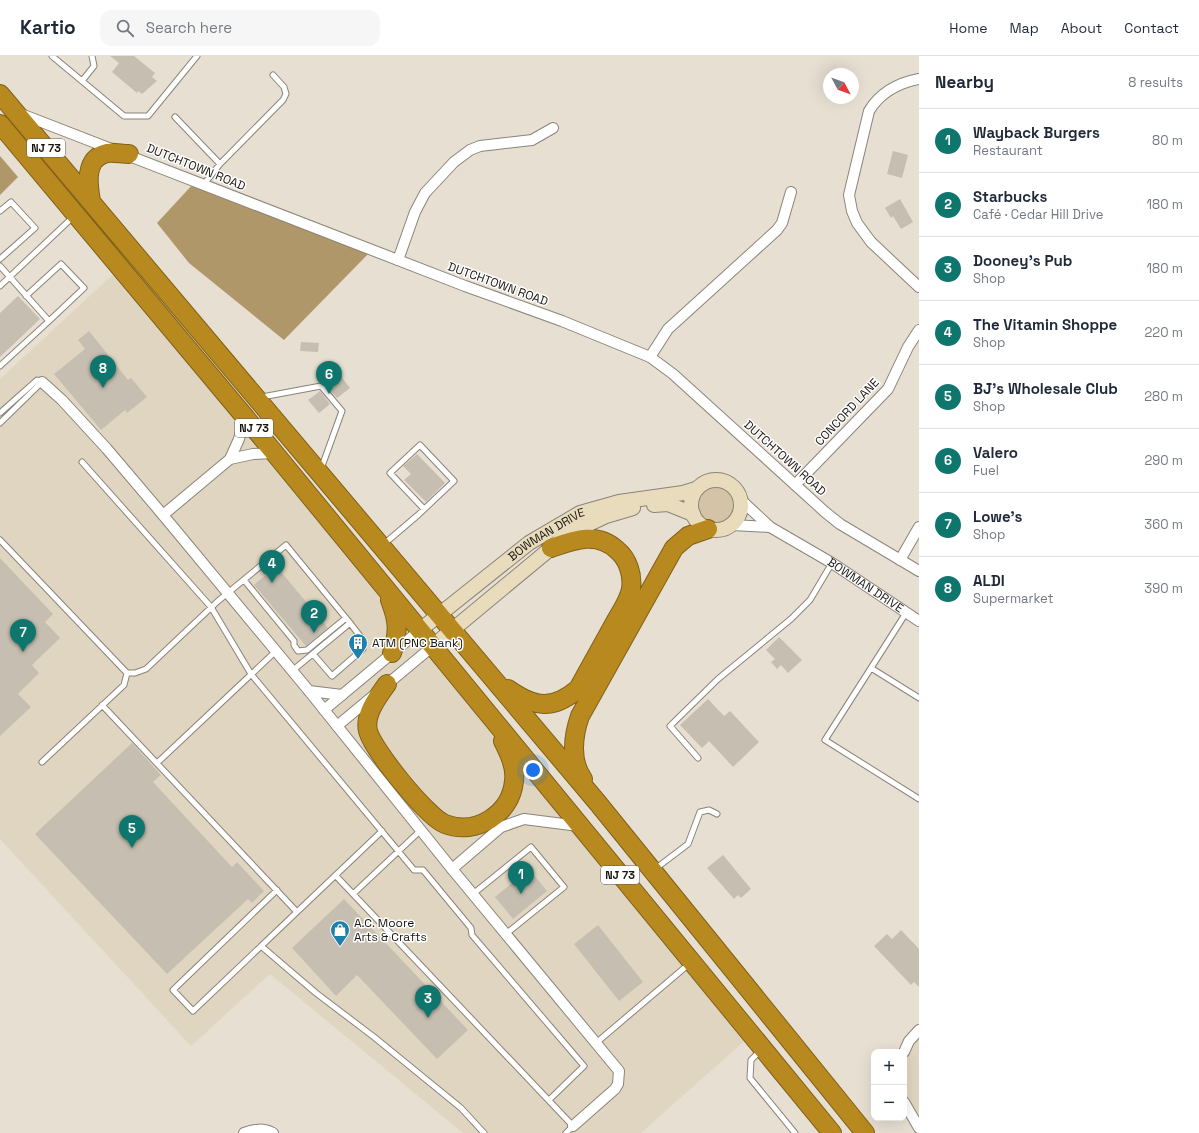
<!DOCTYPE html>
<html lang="en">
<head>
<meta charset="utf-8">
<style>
  body { margin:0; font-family:"Space Grotesk",sans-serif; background:#f6f6f7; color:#1f2937 }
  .controls { position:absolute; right:12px; bottom:12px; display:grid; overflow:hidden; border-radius:8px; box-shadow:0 4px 16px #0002 }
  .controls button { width:36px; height:36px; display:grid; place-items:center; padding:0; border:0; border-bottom:1px solid #e0e1e3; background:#fff; color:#1f2937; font:20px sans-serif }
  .compass { position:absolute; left:823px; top:12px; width:36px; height:36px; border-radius:50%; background:#fff; box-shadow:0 4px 16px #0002; rotate:131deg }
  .you { position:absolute; left:533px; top:714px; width:14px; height:14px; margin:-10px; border:3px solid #fff; border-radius:50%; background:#1a73e8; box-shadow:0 0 0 6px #1a73e833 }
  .badge { display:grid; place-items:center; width:26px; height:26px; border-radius:50%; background:#0f766e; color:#fff; font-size:13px; font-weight:700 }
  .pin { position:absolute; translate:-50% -33px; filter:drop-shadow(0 1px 2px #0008) }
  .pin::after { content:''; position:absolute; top:21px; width:14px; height:12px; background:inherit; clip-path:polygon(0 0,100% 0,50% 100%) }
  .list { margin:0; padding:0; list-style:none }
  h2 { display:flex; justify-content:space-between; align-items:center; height:52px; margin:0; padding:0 16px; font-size:17px }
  h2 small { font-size:13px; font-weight:400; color:#747a83 }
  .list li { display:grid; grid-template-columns:26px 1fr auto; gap:12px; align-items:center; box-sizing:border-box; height:64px; padding:0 16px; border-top:1px solid #e0e1e3 }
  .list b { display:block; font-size:15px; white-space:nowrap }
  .list p { margin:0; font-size:13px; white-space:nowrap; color:#747a83 }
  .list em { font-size:13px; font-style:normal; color:#747a83 }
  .icon { flex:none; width:22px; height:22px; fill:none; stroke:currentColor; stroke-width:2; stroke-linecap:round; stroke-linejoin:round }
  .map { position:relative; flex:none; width:919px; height:1077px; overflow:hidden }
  header { display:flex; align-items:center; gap:24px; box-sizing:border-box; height:56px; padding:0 20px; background:#fff; border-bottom:1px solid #e0e1e3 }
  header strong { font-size:19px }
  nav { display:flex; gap:22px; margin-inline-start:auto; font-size:14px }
  .search { width:280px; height:36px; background:#f6f6f7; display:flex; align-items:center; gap:10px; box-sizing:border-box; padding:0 14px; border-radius:12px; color:#747a83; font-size:15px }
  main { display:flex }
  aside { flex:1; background:#fff }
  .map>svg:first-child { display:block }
  .built { fill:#e0d5c0 }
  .green { fill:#d4c3a6 }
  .forest { fill:#b09769 }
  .building { fill:#c6bfb1 }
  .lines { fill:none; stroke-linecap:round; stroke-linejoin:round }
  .lane-casing { stroke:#8b8478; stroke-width:7 }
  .street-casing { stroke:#8b8478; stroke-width:12 }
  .secondary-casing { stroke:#8b8478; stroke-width:16 }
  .highway-casing { stroke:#806119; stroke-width:20 }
  .lane { stroke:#fff; stroke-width:5 }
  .street { stroke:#fff; stroke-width:10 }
  .secondary { stroke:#e9dcbc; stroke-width:14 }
  .highway { stroke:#b7891e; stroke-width:18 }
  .labels { text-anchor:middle; stroke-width:3; stroke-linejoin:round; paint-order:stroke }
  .shield { fill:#fff; stroke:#5e5c58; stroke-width:1 }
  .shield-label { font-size:11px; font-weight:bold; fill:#191611 }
  .street-label { font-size:12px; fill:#191611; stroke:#fff }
  .poi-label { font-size:12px; fill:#191611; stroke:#fff; text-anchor:start }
</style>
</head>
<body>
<header>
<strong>Kartio</strong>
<div class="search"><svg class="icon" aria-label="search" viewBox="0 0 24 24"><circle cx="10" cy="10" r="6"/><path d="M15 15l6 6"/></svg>Search here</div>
<nav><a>Home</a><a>Map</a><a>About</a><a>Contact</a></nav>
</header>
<main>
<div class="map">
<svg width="919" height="1077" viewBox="0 0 919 1077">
  <rect width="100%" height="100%" fill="#e7dfd2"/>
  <path class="built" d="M120,212L751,979L641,1077H463L270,918L191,990L0,783V323Z
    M919,974V1072L904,1046V996Z"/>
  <path class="green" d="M692 449a25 25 0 1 1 50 0a25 25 0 1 1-50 0Z"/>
  <path class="forest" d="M0,100L18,121L0,139Z
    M194,127L371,195L284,284L189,207L157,167Z"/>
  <path class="building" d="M110,0H134L155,17L152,21L157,25L142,38L138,35L137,37L112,16L119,7Z
    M893,95L908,99L902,122L887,118Z
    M900,143L913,166L901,173L893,160L891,162L885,152Z
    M18,240L40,263L0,301V257Z
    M89,275L128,324L131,322L147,341L127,357L125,354L101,374L54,318L85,293L78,284Z
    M301,286L319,287L318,296L300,295Z
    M340,319L350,332L337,342L326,330Z
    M320,335L330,348L319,357L308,344Z
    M417,398L445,427L426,446L404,424L411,418L403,410Z
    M0,502L53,558L45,566L60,582L32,609L39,617L18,638L31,651L0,680Z
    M276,510L328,572L306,590L254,529Z
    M779,581L802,604L788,617L781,609L777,613L771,606L775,603L766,594Z
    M708,643L724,660L730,655L759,686L733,711L709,685L702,692L680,669Z
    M132,687L161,719L153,726L232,811L237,806L264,835L252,847L248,843L167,918L35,778Z
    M723,799L751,833L741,842L738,839L734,843L707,812Z
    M529,813L547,835L513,863L495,841Z
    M344,843L468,974L437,1003L357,919L336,940L292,892Z
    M598,869L643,926L619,945L574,888Z
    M901,874L919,893V931L914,926L911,929L874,890L887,878L892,883Z"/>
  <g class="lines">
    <g class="lane-casing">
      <path id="lane" d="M52,0L124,60H148L197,0
        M82,25L94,10L92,0
        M175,61L220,108
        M204,128L220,108L283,44L286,38L284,31L273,19
        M0,155L11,146L35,172L0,203
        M0,210L49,265L0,310
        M0,230L73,161
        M26,240L61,208L84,232L49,265
        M262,341L321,330L342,355L321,413
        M0,357L37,324L42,326L0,367
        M82,406L211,551L251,618L414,814H423L471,872L472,879L584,1010L549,1044
        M0,484L127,617H135L146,613L218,545L286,489L350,567L292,615
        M384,488L418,459L454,425L420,389L390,417L424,453
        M244,524L294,585V589L298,595L307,594L346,562
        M313,598L332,620L363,593V584L350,567
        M871,612L906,557
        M919,642L871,612L825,684L919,743
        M102,649L297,856
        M698,702L670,670L718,623L791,563L810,544L832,507
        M42,706L124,629L127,617
        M157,707L276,595
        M655,813L688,788L700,756L709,754L717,758
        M336,820L573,1070L566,1077
        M277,834L173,934L193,955L382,775
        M353,838L421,774
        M473,838L531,791L564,831L507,877
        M261,890L316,937L374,981L461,1052L484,1077
        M596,987L689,908
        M760,995L751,1004L750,1022L795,1077"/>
    </g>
    <g class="street-casing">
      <g id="street">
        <path d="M919,23C898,27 880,37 869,55L849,139L852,155L857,167L871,186L919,231"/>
        <path d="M21,58L465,230L562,265L650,301L673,318L825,456L840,468L919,515"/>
        <path d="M398,204L415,156L425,137L454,106L470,94L480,90L532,84L553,72"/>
        <path d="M650,301L668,273L777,174L782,167L791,136"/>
        <path d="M42,326L62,344L107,393L163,459L309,635L452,813L619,1015L618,1028L615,1033L573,1070"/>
        <path d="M230,403L239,383L245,361"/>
        <path d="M795,429L888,333L908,291L919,274"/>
        <path id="s1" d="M742,445L770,471L832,507L919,565"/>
        <path d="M163,459L230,403L253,398L274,397"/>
        <path d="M732,469L770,471"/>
        <path d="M900,504L919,471"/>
        <path d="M309,635L342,639"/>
        <path d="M324,654L420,574"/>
        <path d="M337,670L433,590"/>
        <path d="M452,813L501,771L524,763L579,770"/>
        <path d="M904,996L909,985L919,974"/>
        <path d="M904,1046L919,1072"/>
        <path d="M244,1077C255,1073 263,1072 273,1077"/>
      </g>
    </g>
    <g class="secondary-casing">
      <g id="secondary">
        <circle cx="716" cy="449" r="25"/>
        <path d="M654,449L668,448L693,458"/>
        <path id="s2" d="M420,574L529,487L580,457L619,446L683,437L696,433"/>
        <path d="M433,590L568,478L606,460L633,452"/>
      </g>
    </g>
    <g class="highway-casing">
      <path id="highway" d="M0,38L597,746L865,1077
        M0,68L245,361L832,1077
        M91,145C88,128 84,102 107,97C114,96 122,98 129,98
        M390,544C398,565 399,575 392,597
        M387,628C378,641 364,658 368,675C373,694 427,761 445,768C476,780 511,758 514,725C516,711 509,697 503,685
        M508,633C535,652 553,654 578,633C590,611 602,590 614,568C620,557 629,545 631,533C633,519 628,503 617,494C597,475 574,484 551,492
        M583,723C570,705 573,680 580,660L674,492L688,480L708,473"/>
    </g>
    <use href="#lane" class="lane"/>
    <use href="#street" class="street"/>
    <use href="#secondary" class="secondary"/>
    <use href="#highway" class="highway"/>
  </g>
  <defs>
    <g id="building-pin" transform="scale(1)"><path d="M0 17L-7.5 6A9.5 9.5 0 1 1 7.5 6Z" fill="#1d81ac" stroke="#fff"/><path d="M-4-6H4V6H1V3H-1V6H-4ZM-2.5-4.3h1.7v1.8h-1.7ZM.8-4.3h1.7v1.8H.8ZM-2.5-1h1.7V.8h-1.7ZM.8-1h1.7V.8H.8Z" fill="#fff"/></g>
    <g id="shop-pin" transform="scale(1)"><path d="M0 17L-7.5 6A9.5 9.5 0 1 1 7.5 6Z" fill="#1d81ac" stroke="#fff"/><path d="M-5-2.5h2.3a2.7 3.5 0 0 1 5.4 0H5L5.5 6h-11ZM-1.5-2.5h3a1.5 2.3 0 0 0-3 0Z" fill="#fff"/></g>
  </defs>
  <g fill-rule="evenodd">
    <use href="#building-pin" x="358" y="587"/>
    <use href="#shop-pin" x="340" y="874"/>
  </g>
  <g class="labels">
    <g class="shield">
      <rect x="27" y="83" width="38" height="18" rx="3"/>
      <rect x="235" y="363" width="38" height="18" rx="3"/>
      <rect x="601" y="810" width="38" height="18" rx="3"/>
    </g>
    <g class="shield-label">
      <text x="46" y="96">NJ 73</text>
      <text x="254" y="376">NJ 73</text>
      <text x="620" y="823">NJ 73</text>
    </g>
    <g class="street-label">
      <text transform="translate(196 111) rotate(22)" y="4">DUTCHTOWN ROAD</text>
      <text transform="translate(498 228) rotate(20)" y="4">DUTCHTOWN ROAD</text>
      <text transform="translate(847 356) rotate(-47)" y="4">CONCORD LANE</text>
      <text transform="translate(785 402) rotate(42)" y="4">DUTCHTOWN ROAD</text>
      <text dy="4" stroke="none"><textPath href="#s2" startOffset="159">BOWMAN DRIVE</textPath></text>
      <text dy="4" stroke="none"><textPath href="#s1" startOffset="150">BOWMAN DRIVE</textPath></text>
    </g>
    <g class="poi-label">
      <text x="372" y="591">ATM (PNC Bank)</text>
      <text x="354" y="871">A.C. Moore<tspan x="354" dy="14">Arts &amp; Crafts</tspan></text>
    </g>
  </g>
</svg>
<div class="controls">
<button>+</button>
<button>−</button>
</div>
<svg class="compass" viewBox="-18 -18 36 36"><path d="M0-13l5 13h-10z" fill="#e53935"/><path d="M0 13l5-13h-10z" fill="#747a83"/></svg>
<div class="you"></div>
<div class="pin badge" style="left:521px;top:838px">1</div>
<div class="pin badge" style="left:314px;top:577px">2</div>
<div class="pin badge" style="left:428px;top:962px">3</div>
<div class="pin badge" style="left:272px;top:527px">4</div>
<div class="pin badge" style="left:132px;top:792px">5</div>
<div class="pin badge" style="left:329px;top:338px">6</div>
<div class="pin badge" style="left:23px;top:596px">7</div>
<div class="pin badge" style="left:103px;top:332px">8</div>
</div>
<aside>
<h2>Nearby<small>8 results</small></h2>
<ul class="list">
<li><span class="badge">1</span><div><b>Wayback Burgers</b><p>Restaurant</p></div><em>80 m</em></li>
<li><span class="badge">2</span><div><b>Starbucks</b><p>Café · Cedar Hill Drive</p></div><em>180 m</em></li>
<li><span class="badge">3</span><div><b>Dooney's Pub</b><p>Shop</p></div><em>180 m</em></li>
<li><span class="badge">4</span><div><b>The Vitamin Shoppe</b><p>Shop</p></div><em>220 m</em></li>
<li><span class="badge">5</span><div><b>BJ's Wholesale Club</b><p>Shop</p></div><em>280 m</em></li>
<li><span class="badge">6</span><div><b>Valero</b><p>Fuel</p></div><em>290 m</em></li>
<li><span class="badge">7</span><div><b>Lowe's</b><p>Shop</p></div><em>360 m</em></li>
<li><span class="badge">8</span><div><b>ALDI</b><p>Supermarket</p></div><em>390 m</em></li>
</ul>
</aside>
</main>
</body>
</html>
